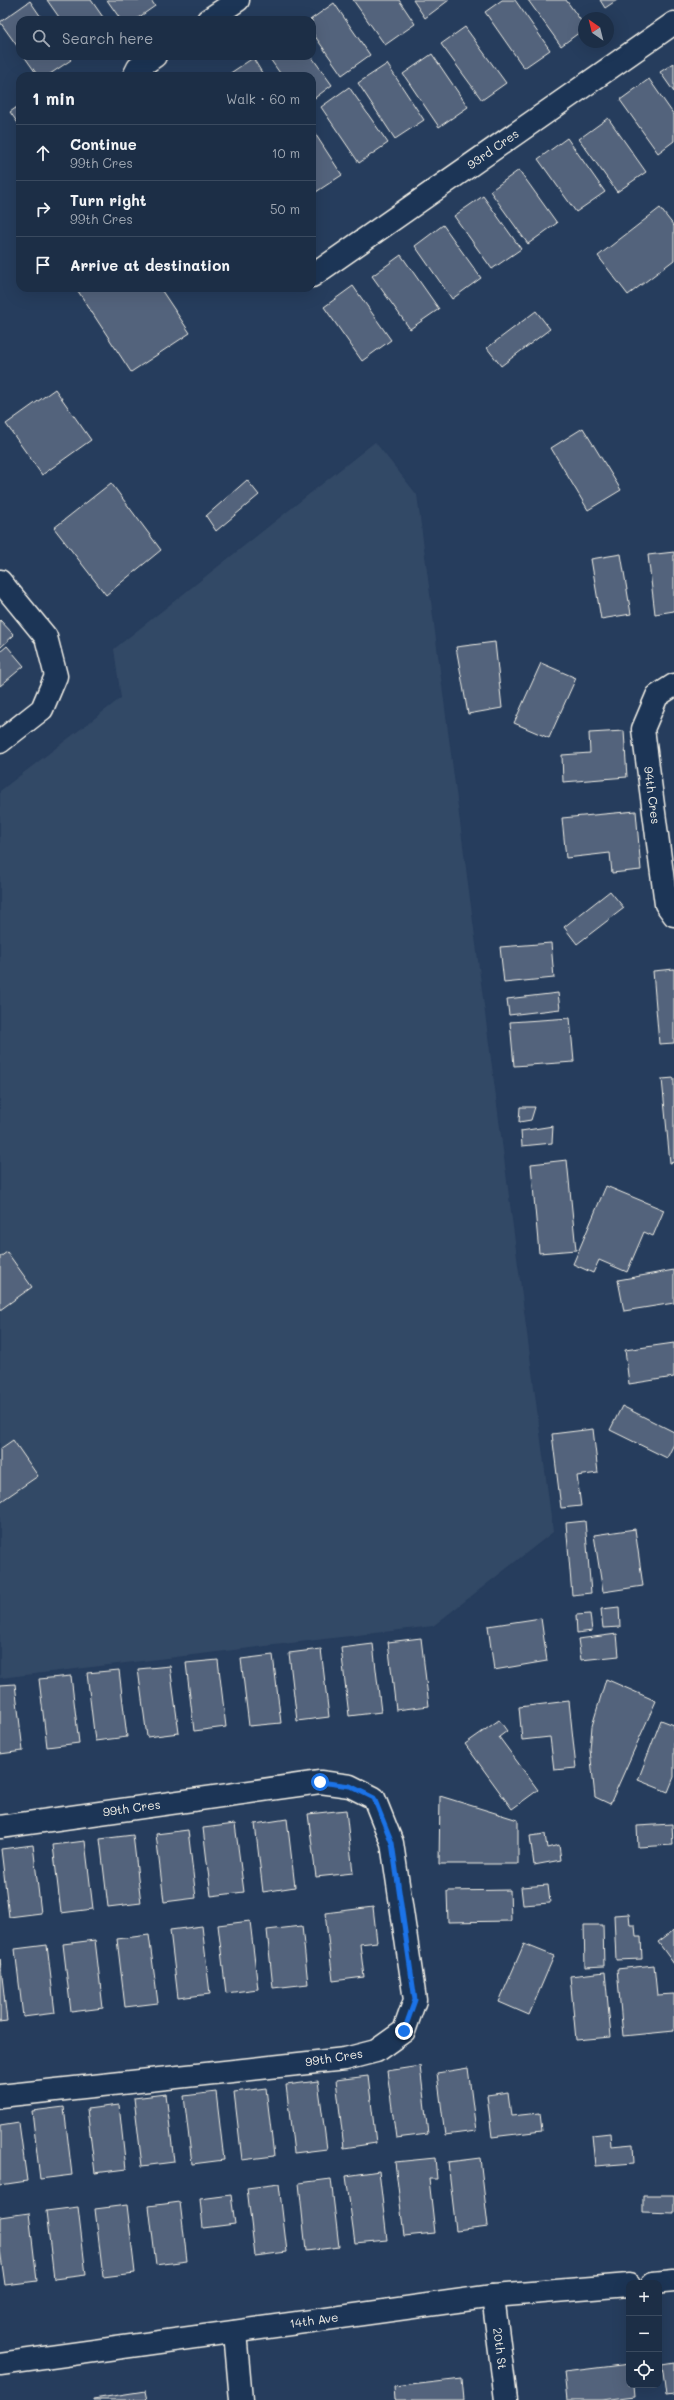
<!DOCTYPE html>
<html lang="en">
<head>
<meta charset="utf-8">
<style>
  body { margin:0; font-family:Mali,sans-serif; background:#293a51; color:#f1f3f6 }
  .controls { position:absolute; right:12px; bottom:12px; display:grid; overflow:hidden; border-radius:8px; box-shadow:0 4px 16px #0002 }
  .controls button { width:36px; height:36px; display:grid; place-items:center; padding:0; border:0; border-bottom:1px solid #3a4a5f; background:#1c2e46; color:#f1f3f6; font:20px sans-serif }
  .compass { position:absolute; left:578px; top:12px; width:36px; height:36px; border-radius:50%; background:#1c2e46; box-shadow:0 4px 16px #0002; rotate:325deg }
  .stop { position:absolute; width:12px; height:12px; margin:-9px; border:3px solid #1a73e8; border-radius:50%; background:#fff }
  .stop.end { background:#1a73e8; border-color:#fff; box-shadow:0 1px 4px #0008 }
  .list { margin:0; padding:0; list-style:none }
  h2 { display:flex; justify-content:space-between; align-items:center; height:52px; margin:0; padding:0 16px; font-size:17px }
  h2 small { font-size:13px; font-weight:400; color:#a0a8b3 }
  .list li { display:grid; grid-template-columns:26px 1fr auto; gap:12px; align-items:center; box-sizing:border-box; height:56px; padding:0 16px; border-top:1px solid #3a4a5f }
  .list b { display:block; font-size:15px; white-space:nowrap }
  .list p { margin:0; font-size:13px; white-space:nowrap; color:#a0a8b3 }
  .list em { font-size:13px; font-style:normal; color:#a0a8b3 }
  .icon { flex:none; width:22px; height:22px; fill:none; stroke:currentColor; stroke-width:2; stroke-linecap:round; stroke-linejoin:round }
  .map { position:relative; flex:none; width:674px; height:2400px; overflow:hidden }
  .search { position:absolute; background:#1c2e46; box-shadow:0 4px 16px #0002; left:16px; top:16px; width:300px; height:44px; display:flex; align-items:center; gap:10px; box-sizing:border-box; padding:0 14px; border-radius:12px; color:#a0a8b3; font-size:15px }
  .panel { position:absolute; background:#1c2e46; box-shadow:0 4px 16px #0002; left:16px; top:72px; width:300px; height:220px; border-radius:12px }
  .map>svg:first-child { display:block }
  .built { fill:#334966 }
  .building { fill:#52647b; stroke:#f4f1e8 }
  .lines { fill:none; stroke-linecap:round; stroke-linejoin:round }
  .minor-casing { stroke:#f4f1e8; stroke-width:25 }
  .minor { stroke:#1d3557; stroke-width:22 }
  .route { stroke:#1a73e8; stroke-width:5 }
  .labels { text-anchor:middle; stroke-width:3; stroke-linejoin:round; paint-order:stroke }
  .street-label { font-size:12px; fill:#f4f1e8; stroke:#1d3557 }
</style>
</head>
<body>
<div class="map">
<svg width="674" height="2400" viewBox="0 0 674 2400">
  <rect width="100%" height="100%" fill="#263d5d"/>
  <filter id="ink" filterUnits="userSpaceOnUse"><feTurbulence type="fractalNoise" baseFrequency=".025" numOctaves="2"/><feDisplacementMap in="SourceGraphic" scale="8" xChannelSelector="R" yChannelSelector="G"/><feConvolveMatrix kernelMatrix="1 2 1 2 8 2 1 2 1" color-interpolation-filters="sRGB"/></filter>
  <g filter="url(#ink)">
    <path class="built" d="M375,442L417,495L553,1532L433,1626L0,1678V791L121,698L114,649Z"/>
    <path class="building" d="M47,0H91L105,20H61Z
      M107,0H151L155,6L135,20H121Z
      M353,0H399L415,24L385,45Z
      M413,0H449L425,18Z
      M502,0H515L550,50L524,68L485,12Z
      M528,0H566L584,25V29L561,46Z
      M600,0H617L605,8Z
      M30,1L43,20H20V50L0,22Z
      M334,3L370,55L342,75L312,32V20H310Z
      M465,27L506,83L482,100L441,44Z
      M432,54L468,107L439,127L403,74Z
      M24,56H68L71,60L47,76H38Z
      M268,56H311L332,85L312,100V76H282Z
      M253,58L264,76H226Z
      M674,63V92L660,72Z
      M387,64L424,120L395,139L358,83Z
      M649,79L674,115V141L658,153L620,100Z
      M349,87L388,143L359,163L321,107Z
      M20,105V126L10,112Z
      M608,118L646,172L617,192L579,139Z
      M312,129L342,175L316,192L312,187Z
      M567,138L605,192L576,212L538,159Z
      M519,170L557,223L528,244L490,191Z
      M483,196L521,249L492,269L454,216Z
      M660,208L674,226V260L628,295L598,256Z
      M443,225L481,278L452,299L415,246Z
      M401,255L439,309L410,329L372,276Z
      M353,286L391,340L362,361L324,307Z
      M76,288H160L190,333L131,372Z
      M536,311L550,329L501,366L487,348Z
      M55,389L91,440L42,475L6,424Z
      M583,428L621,490L588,510L551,448Z
      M247,480L259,495L216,531L206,516Z
      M111,483L161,550L106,595L54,528Z
      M674,552V611L655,614L648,555Z
      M621,554L631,614L601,619L591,559Z
      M0,620L14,635L0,648Z
      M495,642L502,708L468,714L456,647Z
      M7,646L24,666L0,686V652Z
      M541,663L576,678L549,738L514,723Z
      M624,731L627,777L563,782L562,755L590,753L589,733Z
      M636,811L641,870L612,873L610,853L566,858L562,818Z
      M610,891L624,908L577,944L564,927Z
      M551,943L554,978L504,983L500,947Z
      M674,969V1043L659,1044L653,971Z
      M558,993L560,1009L509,1015L507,999Z
      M570,1018L574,1062L514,1066L510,1022Z
      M674,1078V1162L670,1163L662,1079Z
      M520,1107H535L531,1120L519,1122Z
      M553,1126L552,1143L522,1146L521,1131Z
      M567,1160L576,1250L539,1253L531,1164Z
      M606,1186L664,1210L653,1236L644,1232L627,1272L599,1260L593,1273L573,1264Z
      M7,1252L32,1287L0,1310V1257Z
      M674,1270V1303L624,1311L618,1280Z
      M674,1343V1377L629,1384L625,1350Z
      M622,1406L674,1432V1444L667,1458L610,1430Z
      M593,1429L598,1473L577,1476L581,1506L561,1508L552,1434Z
      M13,1440L38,1476L0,1502V1449Z
      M585,1521L591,1593L572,1595L566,1523Z
      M635,1529L643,1586L603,1592L594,1535Z
      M619,1607L620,1627L603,1628L601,1609Z
      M590,1614L592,1631L577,1633L576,1615Z
      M541,1618L547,1661L494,1670L488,1626Z
      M617,1634L619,1656L581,1660L578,1639Z
      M421,1638L429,1706L396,1710L388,1642Z
      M373,1644L381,1712L349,1716L341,1648Z
      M321,1649L329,1717L297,1721L289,1653Z
      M273,1655L281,1723L249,1726L241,1659Z
      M218,1660L226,1727L194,1731L186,1663Z
      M170,1666L179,1733L147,1737L138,1669Z
      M119,1670L127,1737L95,1741L87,1673Z
      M71,1676L79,1743L47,1747L39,1679Z
      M606,1679L656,1701L610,1804L595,1797L590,1750L592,1726Z
      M15,1684L23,1751L0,1754V1685Z
      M569,1701L576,1768L554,1770L550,1737L522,1740L519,1707Z
      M499,1720L507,1731L499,1737L538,1790L512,1809L465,1744Z
      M661,1720L674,1725V1777L668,1792L638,1780Z
      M440,1796L518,1820V1864H439Z
      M346,1810L353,1873L316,1877L308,1814Z
      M287,1819L295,1887L263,1892L255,1824Z
      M235,1824L244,1892L211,1896L203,1828Z
      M672,1824L673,1845L638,1847L637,1826Z
      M188,1830L196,1898L164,1902L156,1834Z
      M545,1834L547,1848L559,1845L561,1860L534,1865L530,1836Z
      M133,1835L141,1903L108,1907L100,1839Z
      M85,1841L93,1909L61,1913L53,1845Z
      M33,1845L41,1913L9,1917L1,1849Z
      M548,1885L550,1903L523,1905L521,1887Z
      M510,1890L511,1921L448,1922L447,1891Z
      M373,1907L377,1942L360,1944L364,1977L333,1981L325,1913Z
      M629,1914L630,1925H635L636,1937H641L642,1959L616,1960L614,1915Z
      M250,1921L258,1989L226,1993L218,1925Z
      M584,1925H603L604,1966L585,1967Z
      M202,1926L210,1994L178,1998L170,1930Z
      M302,1926L308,1984L273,1988L267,1930Z
      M674,1930V1964L658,1942Z
      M149,1935L158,2003L125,2007L117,1939Z
      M95,1940L103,2008L71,2012L63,1944Z
      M524,1944L554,1956L529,2015L499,2002Z
      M47,1945L55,2013L23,2017L15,1949Z
      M0,1959L7,2021L0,2022Z
      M654,1965L657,1995L674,1994V2031L623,2036L617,1969Z
      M605,1972L611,2037L576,2040L570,1976Z
      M420,2066L428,2134L396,2138L387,2071Z
      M468,2068L476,2131L445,2135L437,2073Z
      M368,2076L376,2143L344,2148L336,2080Z
      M318,2081L327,2149L294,2153L286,2085Z
      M266,2088L274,2156L242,2160L234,2092Z
      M216,2092L224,2160L192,2164L184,2096Z
      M508,2092L511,2116L540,2113L542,2131L492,2137L487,2095Z
      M166,2094L174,2162L142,2166L134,2098Z
      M119,2105L126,2169L95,2173L87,2109Z
      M64,2107L72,2175L40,2179L32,2111Z
      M19,2123L27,2181L0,2185V2126Z
      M610,2133L611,2146L633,2144L634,2163L595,2166L592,2135Z
      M435,2158L437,2179H429L435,2233L404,2236L395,2162Z
      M480,2158L488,2226L456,2230L448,2162Z
      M379,2171L387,2240L355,2243L346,2176Z
      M331,2179L339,2247L306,2251L299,2183Z
      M279,2184L287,2252L255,2256L247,2188Z
      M231,2195L235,2224L203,2228L200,2199Z
      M643,2195H674V2213L643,2212Z
      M180,2202L187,2261L156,2265L149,2206Z
      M127,2205L135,2273L103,2277L95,2209Z
      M78,2207L86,2275L54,2279L46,2211Z
      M29,2213L37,2281L5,2285L0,2249V2217Z
      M674,2362V2395L666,2396L662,2364Z
      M629,2364V2385H634L635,2396L602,2400H567L564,2372Z
      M462,2379L464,2400H395L394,2387Z
      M145,2391L147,2400H93V2399Z"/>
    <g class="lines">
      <g class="minor-casing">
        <g id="minor">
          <path d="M208,20L238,0"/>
          <path d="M134,76L138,68L155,56"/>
          <path id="s1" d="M312,276L674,23"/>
          <path d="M0,581L46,637L56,676L42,709L0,742"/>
          <path id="s2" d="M674,685L657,696L643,729L666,904L674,915"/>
          <path id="s3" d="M0,1827L320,1782L350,1786L374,1798L392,1843L415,2000L404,2031L376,2051L345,2059L0,2096"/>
          <path d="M653,2283L674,2281"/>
          <path id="s4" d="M493,2296L506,2400"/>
          <path d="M235,2332L241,2400"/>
          <path id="s5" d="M0,2364L493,2296L629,2285"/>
        </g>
      </g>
      <use href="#minor" class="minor"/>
    </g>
  </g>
  <g class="lines" filter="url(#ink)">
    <path class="route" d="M320,1782L350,1786L374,1798L392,1843L415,2000L404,2031"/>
  </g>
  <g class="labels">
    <g class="street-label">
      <text dy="4" stroke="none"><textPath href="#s1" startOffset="221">93rd Cres</textPath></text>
      <text dy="4" stroke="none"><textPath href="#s2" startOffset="123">94th Cres</textPath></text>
      <text dy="4" stroke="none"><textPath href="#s3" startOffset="133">99th Cres</textPath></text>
      <text transform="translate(334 2058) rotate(-9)" y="4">99th Cres</text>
      <text dy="4" stroke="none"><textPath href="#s5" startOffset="317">14th Ave</textPath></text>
      <text dy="4" stroke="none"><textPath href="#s4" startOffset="53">20th St</textPath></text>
    </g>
  </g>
</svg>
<div class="controls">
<button>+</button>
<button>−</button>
<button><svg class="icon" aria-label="locate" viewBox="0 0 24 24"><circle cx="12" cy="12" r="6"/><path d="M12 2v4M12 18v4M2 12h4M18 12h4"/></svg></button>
</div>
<svg class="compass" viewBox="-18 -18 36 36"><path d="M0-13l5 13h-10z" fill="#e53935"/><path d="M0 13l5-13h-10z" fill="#a0a8b3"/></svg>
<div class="stop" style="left:320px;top:1782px"></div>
<div class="stop end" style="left:404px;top:2031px"></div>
<div class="search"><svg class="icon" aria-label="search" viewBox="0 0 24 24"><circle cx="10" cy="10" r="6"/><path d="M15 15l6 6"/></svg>Search here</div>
<section class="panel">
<h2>1 min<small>Walk · 60 m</small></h2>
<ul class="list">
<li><svg class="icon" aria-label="ahead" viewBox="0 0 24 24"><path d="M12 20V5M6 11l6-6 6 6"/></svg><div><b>Continue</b><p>99th Cres</p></div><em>10 m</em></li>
<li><svg class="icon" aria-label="right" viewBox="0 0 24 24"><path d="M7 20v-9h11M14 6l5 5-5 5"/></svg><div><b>Turn right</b><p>99th Cres</p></div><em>50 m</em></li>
<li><svg class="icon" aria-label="arrive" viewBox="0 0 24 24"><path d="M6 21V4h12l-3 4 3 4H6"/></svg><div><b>Arrive at destination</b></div></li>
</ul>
</section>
</div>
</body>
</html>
